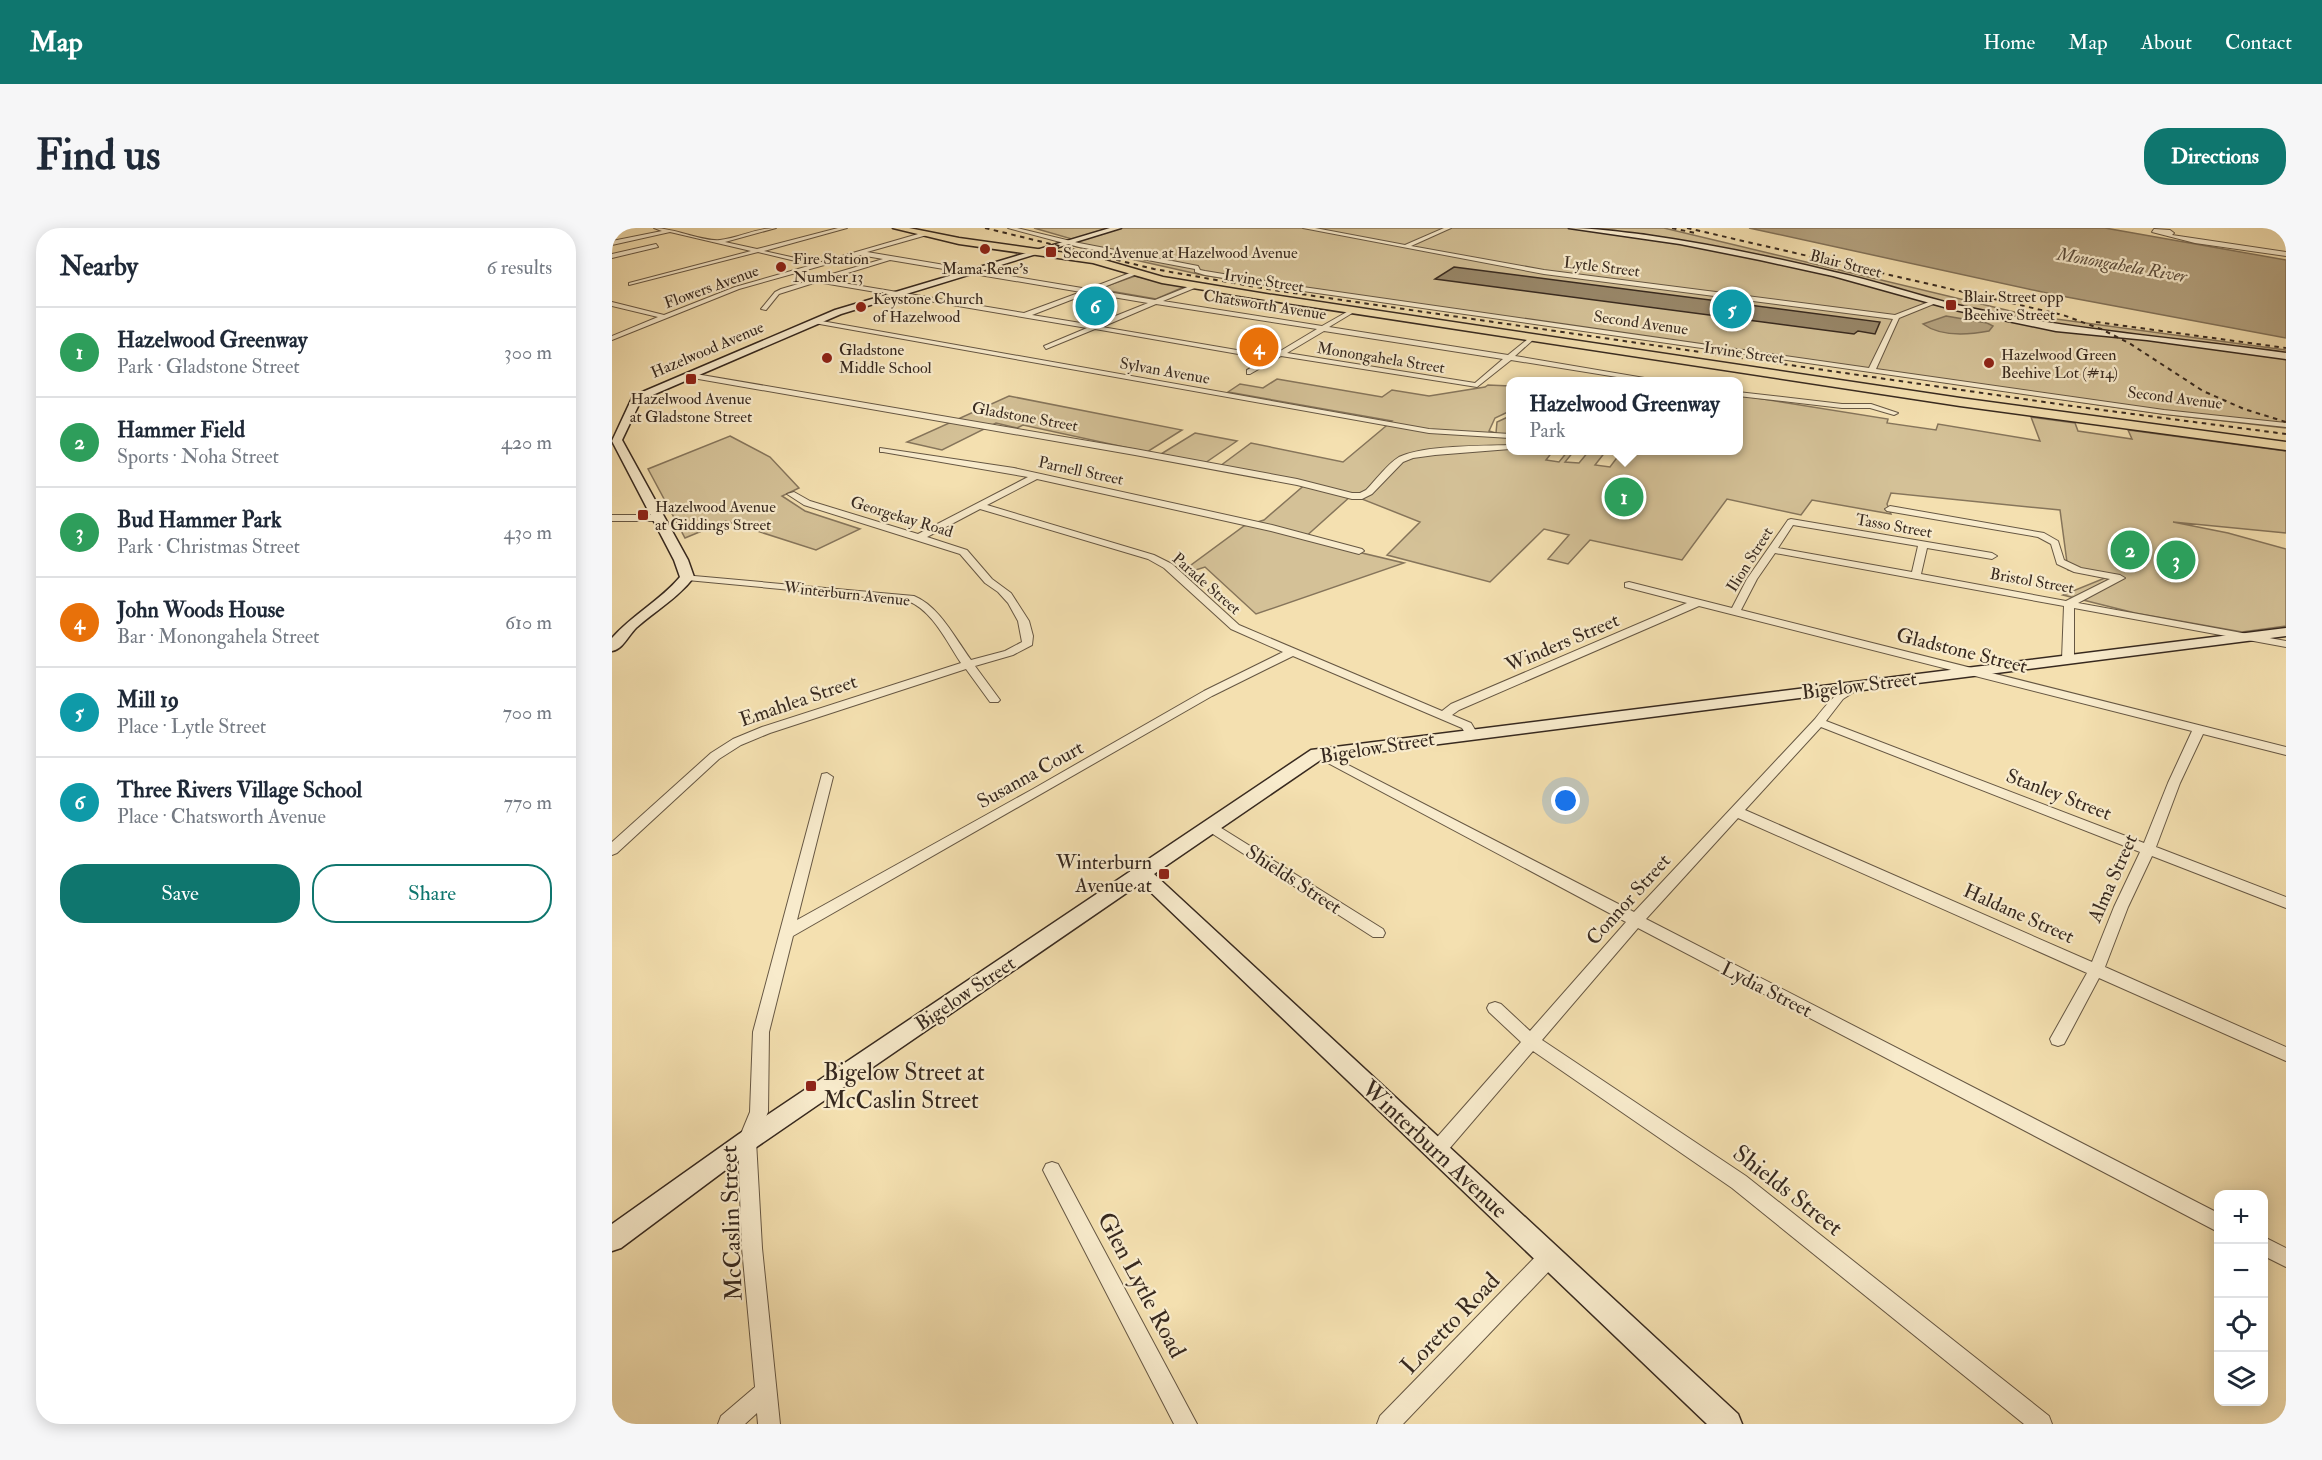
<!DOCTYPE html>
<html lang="en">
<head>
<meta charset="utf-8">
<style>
  body { margin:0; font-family:"IM FELL Double Pica",serif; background:#f6f6f7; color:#1f2937 }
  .controls { position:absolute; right:18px; bottom:18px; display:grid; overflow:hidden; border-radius:12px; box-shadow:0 3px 15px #0003 }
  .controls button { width:54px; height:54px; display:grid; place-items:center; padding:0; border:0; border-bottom:2px solid #e0e1e3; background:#fff; color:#1f2937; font:30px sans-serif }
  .you { position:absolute; left:954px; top:573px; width:21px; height:21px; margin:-15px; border:4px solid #fff; border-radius:50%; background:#1a73e8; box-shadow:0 0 0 9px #1a73e833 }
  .badge { display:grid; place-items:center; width:39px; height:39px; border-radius:50%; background:#0f766e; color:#fff; font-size:20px; font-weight:700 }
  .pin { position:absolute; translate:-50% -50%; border:3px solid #fff; box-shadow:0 2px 6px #0006 }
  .popup { position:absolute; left:894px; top:149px; width:237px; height:78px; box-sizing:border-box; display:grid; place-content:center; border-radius:12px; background:#fff; filter:drop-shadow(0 2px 4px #0005); font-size:20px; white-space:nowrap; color:#747a83 }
  .popup b { font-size:22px; color:#1f2937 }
  .popup::after { content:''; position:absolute; left:50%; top:100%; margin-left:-12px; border:12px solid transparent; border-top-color:#fff }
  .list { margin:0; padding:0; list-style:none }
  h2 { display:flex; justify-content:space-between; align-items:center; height:78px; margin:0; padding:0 24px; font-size:26px }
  h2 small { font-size:20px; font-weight:400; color:#747a83 }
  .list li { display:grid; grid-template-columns:39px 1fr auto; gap:18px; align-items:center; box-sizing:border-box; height:90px; padding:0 24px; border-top:2px solid #e0e1e3 }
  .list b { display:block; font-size:22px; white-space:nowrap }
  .list p { margin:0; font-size:20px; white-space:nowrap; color:#747a83 }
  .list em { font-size:20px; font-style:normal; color:#747a83 }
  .actions { display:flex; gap:12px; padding:18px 24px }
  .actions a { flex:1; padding:14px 0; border:2px solid #0f766e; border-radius:24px; text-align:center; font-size:21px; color:#0f766e }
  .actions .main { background:#0f766e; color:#fff }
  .icon { flex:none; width:33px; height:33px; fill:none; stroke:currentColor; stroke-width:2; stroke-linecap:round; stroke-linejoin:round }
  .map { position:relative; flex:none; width:1674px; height:1196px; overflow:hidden; border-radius:24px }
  header { display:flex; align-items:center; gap:36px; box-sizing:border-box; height:84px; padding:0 30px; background:#0f766e; color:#fff }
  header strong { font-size:28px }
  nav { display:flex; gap:33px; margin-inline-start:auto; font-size:21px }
  .intro { display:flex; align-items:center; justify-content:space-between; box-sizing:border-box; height:144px; padding:0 36px }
  h1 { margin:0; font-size:42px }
  .button { padding:15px 27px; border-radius:24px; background:#0f766e; color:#fff; font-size:21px; font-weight:700 }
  main { display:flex; gap:36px; padding:0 36px }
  aside { flex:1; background:#fff; border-radius:24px; box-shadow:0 3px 15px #0003 }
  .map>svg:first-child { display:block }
  .green { fill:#d4c197; stroke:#86755b; stroke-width:1.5 }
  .water { fill:#b4a27f; stroke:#827259; stroke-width:1.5 }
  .building { fill:#99886a; stroke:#37291f; stroke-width:1.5 }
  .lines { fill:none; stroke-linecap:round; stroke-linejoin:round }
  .street-casing { stroke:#665743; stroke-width:2 }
  .secondary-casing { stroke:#37291f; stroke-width:3 }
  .primary-casing { stroke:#37291f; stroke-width:3 }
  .street { fill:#f8ebcc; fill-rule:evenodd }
  .secondary { fill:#f8ebcc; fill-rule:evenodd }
  .primary { fill:#f4e0b0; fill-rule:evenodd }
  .rail { stroke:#37291f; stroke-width:2; stroke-dasharray:4.5 4.5; stroke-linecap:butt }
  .poi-dot { fill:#8f2418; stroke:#f8ebcc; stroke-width:2 }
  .labels { text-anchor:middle; stroke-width:4.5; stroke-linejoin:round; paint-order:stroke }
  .far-poi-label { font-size:16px; fill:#37291f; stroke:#f8ebcc; text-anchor:start }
  .far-street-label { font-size:16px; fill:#37291f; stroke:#f8ebcc }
  .far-water-label { font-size:18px; font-style:italic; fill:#5c4d3c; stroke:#f8ebcc }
  .street-label { font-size:20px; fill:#37291f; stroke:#f8ebcc }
  .poi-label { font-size:20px; fill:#37291f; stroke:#f8ebcc; text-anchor:end }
  .near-poi-label { font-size:24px; fill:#37291f; stroke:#f8ebcc; text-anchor:start }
  .near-street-label { font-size:24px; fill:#37291f; stroke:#f8ebcc }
</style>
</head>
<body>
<header>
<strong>Map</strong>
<nav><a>Home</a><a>Map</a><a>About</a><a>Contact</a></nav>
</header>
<div class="intro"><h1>Find us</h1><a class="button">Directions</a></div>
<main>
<aside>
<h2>Nearby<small>6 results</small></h2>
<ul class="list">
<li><span class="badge" style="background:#2e9e5b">1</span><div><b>Hazelwood Greenway</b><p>Park · Gladstone Street</p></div><em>300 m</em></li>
<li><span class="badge" style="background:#2e9e5b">2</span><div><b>Hammer Field</b><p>Sports · Noha Street</p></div><em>420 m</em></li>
<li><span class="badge" style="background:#2e9e5b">3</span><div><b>Bud Hammer Park</b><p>Park · Christmas Street</p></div><em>430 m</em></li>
<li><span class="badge" style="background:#e8710a">4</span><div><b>John Woods House</b><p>Bar · Monongahela Street</p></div><em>610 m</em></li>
<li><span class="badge" style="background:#0f9aa8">5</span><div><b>Mill 19</b><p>Place · Lytle Street</p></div><em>700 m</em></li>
<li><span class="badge" style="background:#0f9aa8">6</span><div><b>Three Rivers Village School</b><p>Place · Chatsworth Avenue</p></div><em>770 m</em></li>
</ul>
<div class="actions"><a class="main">Save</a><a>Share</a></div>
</aside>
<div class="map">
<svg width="1674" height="1196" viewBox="0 0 1674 1196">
  <rect width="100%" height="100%" fill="#f4e0b0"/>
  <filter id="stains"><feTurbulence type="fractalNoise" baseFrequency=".00333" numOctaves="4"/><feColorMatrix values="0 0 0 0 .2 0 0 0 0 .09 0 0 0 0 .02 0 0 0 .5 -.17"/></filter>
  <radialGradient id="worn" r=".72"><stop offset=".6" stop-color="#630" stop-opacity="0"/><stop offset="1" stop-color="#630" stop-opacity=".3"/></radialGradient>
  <path class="green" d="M422,0H1052L1415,87L1674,122V200L1551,186L590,47L461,18L460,11Z
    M523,48L572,59L544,71L486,61Z
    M665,151L770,169L780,162L817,168L873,159L876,157L898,158V183L883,190L877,203L884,205L885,194L898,188V222L941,223L934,232L947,234L956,223H962L953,234L967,235L977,223H994L983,237L998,239L1010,223L1126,222V167L1276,191L1275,195L1324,202L1326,196L1428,213L1419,189L1463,195L1466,203L1520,211L1516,202L1674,223V305L1561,294L1616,305L1674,321V398L1630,404L1523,385L1451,367L1493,350L1456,342L1448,282L1279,265L1275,276L1279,286L1200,272L1189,287L1115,271L1070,332L978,312L956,336L936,331L957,307L932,301L878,354L775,327L808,294L740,267L691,311L792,335L644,386L593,339L577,344L575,340L632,298L652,292L696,254L608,238L639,215L731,234L780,193L616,164L628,156L651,160Z
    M397,168L570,202L535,224L411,197L405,200L384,195L330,222L295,214Z
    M583,205L625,213L593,235L549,226Z
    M118,208L158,229L187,260L170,268L193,283L248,301L204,322L114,293L73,310L36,241Z"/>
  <path class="water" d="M1137,0H1493L1674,32V110L1444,67Z
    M1334,88L1375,95L1381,98L1377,103C1356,107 1329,109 1311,96Z"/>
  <path class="building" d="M842,39L1268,94L1263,106L1246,103L1242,106L823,51Z"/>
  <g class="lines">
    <g class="street-casing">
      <path id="street" d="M42,0C63,0 90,14 108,12C127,10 144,0 164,0L113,14L145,21L226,0H235L152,23L206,35L313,4L315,7L255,24L476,61L523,43L525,46L484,62L543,72L583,56L585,59L551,73L710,98L740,81L742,84L717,99L896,127L921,107L923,110L903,128L1056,154H1036L899,132L865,159L669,128L638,146H635V142L655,131L483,101L434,121L432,118L475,100L205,54L167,66L154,82L149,81L163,64L169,61L271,31L248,27L127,61L0,112V108L46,89L0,78V74L52,87L123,59L200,37L146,24L17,57V55L139,23L58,4L0,17V13L50,3ZM278,32L469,64L412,85L213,52ZM477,65L536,75L481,97L420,87ZM544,76L705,101L660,128L490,99ZM712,103L891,131L863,155L675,125Z
        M396,0H405L467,15L586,38L588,42L593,43L684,58L1257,140L1281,91L932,46L691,0H703L793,17L832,0H839L799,18L932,42L1283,87L1322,72L1324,75L1287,90L1264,141L1552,182L1674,195V199L1552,186L684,62L593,47L583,44V41L467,19Z
        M1542,1L1558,2L1562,5L1560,7L1674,24V28L1583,15L1540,4Z
        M44,16L46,19L0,30V26Z
        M204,92L817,201L898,206V210L817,205L202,95Z
        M78,145L523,221L685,251L740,265H748L754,262C764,252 775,236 787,229C812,217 869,218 898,217V221L823,227L801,230L791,234L760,266L750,271H740L685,257L523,227L75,149L74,147Z
        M1126,164L1230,176H1259L1286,185L1282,187L1258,180H1230L1126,168Z
        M268,220L402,240L660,297L750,321L752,323L747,326L659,303L425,251L375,277L542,327L560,336L627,397L830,483L839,476L1075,375L1013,359V355L1017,354L1120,380L1135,351L1176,292L1179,291L1380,325L1385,328L1380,331L1315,320L1309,346L1454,373L1498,351L1462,344L1445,336L1439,316L1426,309L1275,283L1273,281L1278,278L1432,305L1446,313L1452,332L1469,340L1508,347L1513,350L1466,375L1674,413V419L1462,380V431L1456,434L1450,431L1452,378L1163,325L1145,351L1129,382L1674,519V527L1591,506L1568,555L1544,619L1674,669V680L1540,628L1516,679L1493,739L1674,819V833L1487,750L1452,816L1446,818L1440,816L1438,811L1475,745L1126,590L1034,691L1606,985V1004L1026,700L930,812L1134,948L1437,1188L1440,1196H1412L1120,960L921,823L831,928L825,930L819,928L816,922L819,916L909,814L877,784L875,780L877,776L883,774L889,776L918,803L1014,694L699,526L701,523H709L1022,684L1203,491C1215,476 1227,460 1247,454L1253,457L1231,471L1214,493L1532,615L1556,555L1580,503L1087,378L847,482L840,487L859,495L865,505L859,509L855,508L850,500L681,428L600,468L181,708L157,804L156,884L144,913L150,1020L168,1196H146L145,1185L133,1196H106L109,1188L143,1159L130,1020L126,913L138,884L141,804L210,546L215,545L221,549L185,692L421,561L592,463L671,424L619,401L552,340L536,331L368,281L315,309L355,322L380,351L399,365L417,393L421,408L420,417L401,427L363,438L388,472L386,474H378L354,441L158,505L129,517L107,531L5,625L0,627V614L99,525L121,511L150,499L349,435C335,414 320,382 296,373L75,352L71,351V347L302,368C327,378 343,410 359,432L393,423L410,414L406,393L396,375L386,364L373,355L348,326L192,277L175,266L182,264L198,273L306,306L416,249L271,224H268ZM1181,297L1306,318L1300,344L1166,320ZM1209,499L1528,624L1502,679L1480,734L1133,582Z
        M0,287H46L51,290L46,293H0Z
        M598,593L771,701L773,705L771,709H761L593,601L591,598L593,595Z
        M440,934L446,936L585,1196H562L434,948L431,942L434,936Z
        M1652,1009L1674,1020V1039L1652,1028Z
        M937,1020L944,1022L947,1029L944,1036L791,1196H765L768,1188L930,1022Z"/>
    </g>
    <g class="secondary-casing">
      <path id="secondary" d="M498,0H509L229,86L29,172L10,212L76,332L82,349C66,370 43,383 24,400C16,408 11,421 0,423V410C20,387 49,372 68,349L62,332L0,213L21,168L223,82Z
        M957,0C983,0 1009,4 1034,7C1097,16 1160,29 1222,44C1264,53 1304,67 1345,77C1453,102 1564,110 1674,125V131L1535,112L1444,103L1343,82L1221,48L1148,32L1068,16Z
        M1674,400V408L710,531L542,646L1126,1186L1130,1196H1095L529,655L143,920L9,1020L0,1023V996L127,906L699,522Z"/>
    </g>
    <g class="primary-casing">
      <path id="primary" d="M281,0H297L347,10L482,29L551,49L654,66L1348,170L1674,214V222L1348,178L654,72L550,55L481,35L347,16Z"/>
    </g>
    <use href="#street" class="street"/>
    <use href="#secondary" class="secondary"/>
    <use href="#primary" class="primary"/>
    <path class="rail" d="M373,0L542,41L661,62L1460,178L1674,206
      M1060,0L1083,5
      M1075,0L1451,87L1489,101L1517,115L1591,163L1632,181L1674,194
      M1484,94L1674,120"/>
  </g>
  <g class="poi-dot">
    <circle cx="373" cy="21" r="6"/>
    <rect x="433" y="18" width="12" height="12" rx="3"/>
    <circle cx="169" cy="39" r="6"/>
    <rect x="1333" y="71" width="12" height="12" rx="3"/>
    <circle cx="249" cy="79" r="6"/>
    <circle cx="215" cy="130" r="6"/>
    <circle cx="1377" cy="135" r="6"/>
    <rect x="73" y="145" width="12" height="12" rx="3"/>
    <rect x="25" y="281" width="12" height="12" rx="3"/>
    <rect x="546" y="640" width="12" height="12" rx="3"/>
    <rect x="193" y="852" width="12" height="12" rx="3"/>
  </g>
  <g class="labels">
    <g class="far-poi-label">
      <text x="451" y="30">Second Avenue at Hazelwood Avenue</text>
      <text x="181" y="36">Fire Station<tspan x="181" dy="18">Number 13</tspan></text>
      <text x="373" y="46" text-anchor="middle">Mama Rene's</text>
      <text x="1351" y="74">Blair Street opp<tspan x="1351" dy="18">Beehive Street</tspan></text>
      <text x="261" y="76">Keystone Church<tspan x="261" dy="18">of Hazelwood</tspan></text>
      <text x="227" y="127">Gladstone<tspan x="227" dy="18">Middle School</tspan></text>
      <text x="1389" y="132">Hazelwood Green<tspan x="1389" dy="18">Beehive Lot (#14)</tspan></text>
      <text x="79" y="176" text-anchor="middle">Hazelwood Avenue<tspan x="79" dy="18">at Gladstone Street</tspan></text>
      <text x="43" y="284">Hazelwood Avenue<tspan x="43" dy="18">at Giddings Street</tspan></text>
    </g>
    <g class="far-street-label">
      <text transform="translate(1234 35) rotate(14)" y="6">Blair Street</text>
      <text transform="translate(990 38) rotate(7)" y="6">Lytle Street</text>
      <text transform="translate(652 52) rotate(9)" y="6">Irvine Street</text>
      <text transform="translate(99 58) rotate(-20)" y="6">Flowers Avenue</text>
      <text transform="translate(653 76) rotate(9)" y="6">Chatsworth Avenue</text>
      <text transform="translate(1029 94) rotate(8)" y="6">Second Avenue</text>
      <text transform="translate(95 121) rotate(-23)" y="6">Hazelwood Avenue</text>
      <text transform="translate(1132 124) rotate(8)" y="6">Irvine Street</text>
      <text transform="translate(769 129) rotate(9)" y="6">Monongahela Street</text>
      <text transform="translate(553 142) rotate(10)" y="6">Sylvan Avenue</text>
      <text transform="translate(1563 169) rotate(7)" y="6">Second Avenue</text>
      <text transform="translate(413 188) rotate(10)" y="6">Gladstone Street</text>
      <text transform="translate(469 242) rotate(12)" y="6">Parnell Street</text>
      <text transform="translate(290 288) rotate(17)" y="6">Georgekay Road</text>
      <text transform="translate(1282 297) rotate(10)" y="6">Tasso Street</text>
      <text transform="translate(1137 331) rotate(-58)" y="6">Ilion Street</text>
      <text transform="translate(1420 352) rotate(10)" y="6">Bristol Street</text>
      <text transform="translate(595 355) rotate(41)" y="6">Parade Street</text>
      <text transform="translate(235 365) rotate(6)" y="6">Winterburn Avenue</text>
    </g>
    <g class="far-water-label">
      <text transform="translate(1510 37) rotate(10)" y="6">Monongahela River</text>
    </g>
    <g class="street-label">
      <text transform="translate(950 414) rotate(-23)" y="7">Winders Street</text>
      <text transform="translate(1350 422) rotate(14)" y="7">Gladstone Street</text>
      <text transform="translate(1247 457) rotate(-7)" y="7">Bigelow Street</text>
      <text transform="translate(186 472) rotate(-19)" y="7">Emahlea Street</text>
      <text transform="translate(765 519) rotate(-9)" y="7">Bigelow Street</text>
      <text transform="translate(418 546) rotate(-29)" y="7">Susanna Court</text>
      <text transform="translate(1447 566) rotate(21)" y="7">Stanley Street</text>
      <text transform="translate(1500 650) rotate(-66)" y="7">Alma Street</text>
      <text transform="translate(682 651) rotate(33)" y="7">Shields Street</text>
      <text transform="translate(1016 671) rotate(-48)" y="7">Connor Street</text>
      <text transform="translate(1407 685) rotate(24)" y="7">Haldane Street</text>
      <text transform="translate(1155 761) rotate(27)" y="7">Lydia Street</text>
      <text transform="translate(353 765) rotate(-34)" y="7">Bigelow Street</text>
    </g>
    <g class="poi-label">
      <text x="540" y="641">Winterburn<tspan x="540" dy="23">Avenue at</tspan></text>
    </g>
    <g class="near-poi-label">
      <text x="211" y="852">Bigelow Street at<tspan x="211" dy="28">McCaslin Street</tspan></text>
    </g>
    <g class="near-street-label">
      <text transform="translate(823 921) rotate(43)" y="8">Winterburn Avenue</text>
      <text transform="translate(1176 962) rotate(38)" y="8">Shields Street</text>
      <text transform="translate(119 995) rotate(-92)" y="8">McCaslin Street</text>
      <text transform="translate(530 1057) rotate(62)" y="8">Glen Lytle Road</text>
      <text transform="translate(838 1095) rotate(-46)" y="8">Loretto Road</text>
    </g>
  </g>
  <rect width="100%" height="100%" filter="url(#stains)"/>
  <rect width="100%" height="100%" fill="url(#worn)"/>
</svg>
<div class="controls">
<button>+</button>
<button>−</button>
<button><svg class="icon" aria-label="locate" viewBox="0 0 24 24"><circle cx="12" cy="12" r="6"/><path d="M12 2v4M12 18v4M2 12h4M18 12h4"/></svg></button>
<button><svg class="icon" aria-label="layers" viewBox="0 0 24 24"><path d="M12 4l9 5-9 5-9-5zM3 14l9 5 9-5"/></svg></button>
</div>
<div class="you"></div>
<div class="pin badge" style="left:1012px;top:269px;background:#2e9e5b">1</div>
<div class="popup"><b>Hazelwood Greenway</b>Park</div>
<div class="pin badge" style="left:1518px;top:322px;background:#2e9e5b">2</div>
<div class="pin badge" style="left:1564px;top:332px;background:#2e9e5b">3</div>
<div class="pin badge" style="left:647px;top:119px;background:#e8710a">4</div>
<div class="pin badge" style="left:1120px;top:81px;background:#0f9aa8">5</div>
<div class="pin badge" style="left:483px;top:78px;background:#0f9aa8">6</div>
</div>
</main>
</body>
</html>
